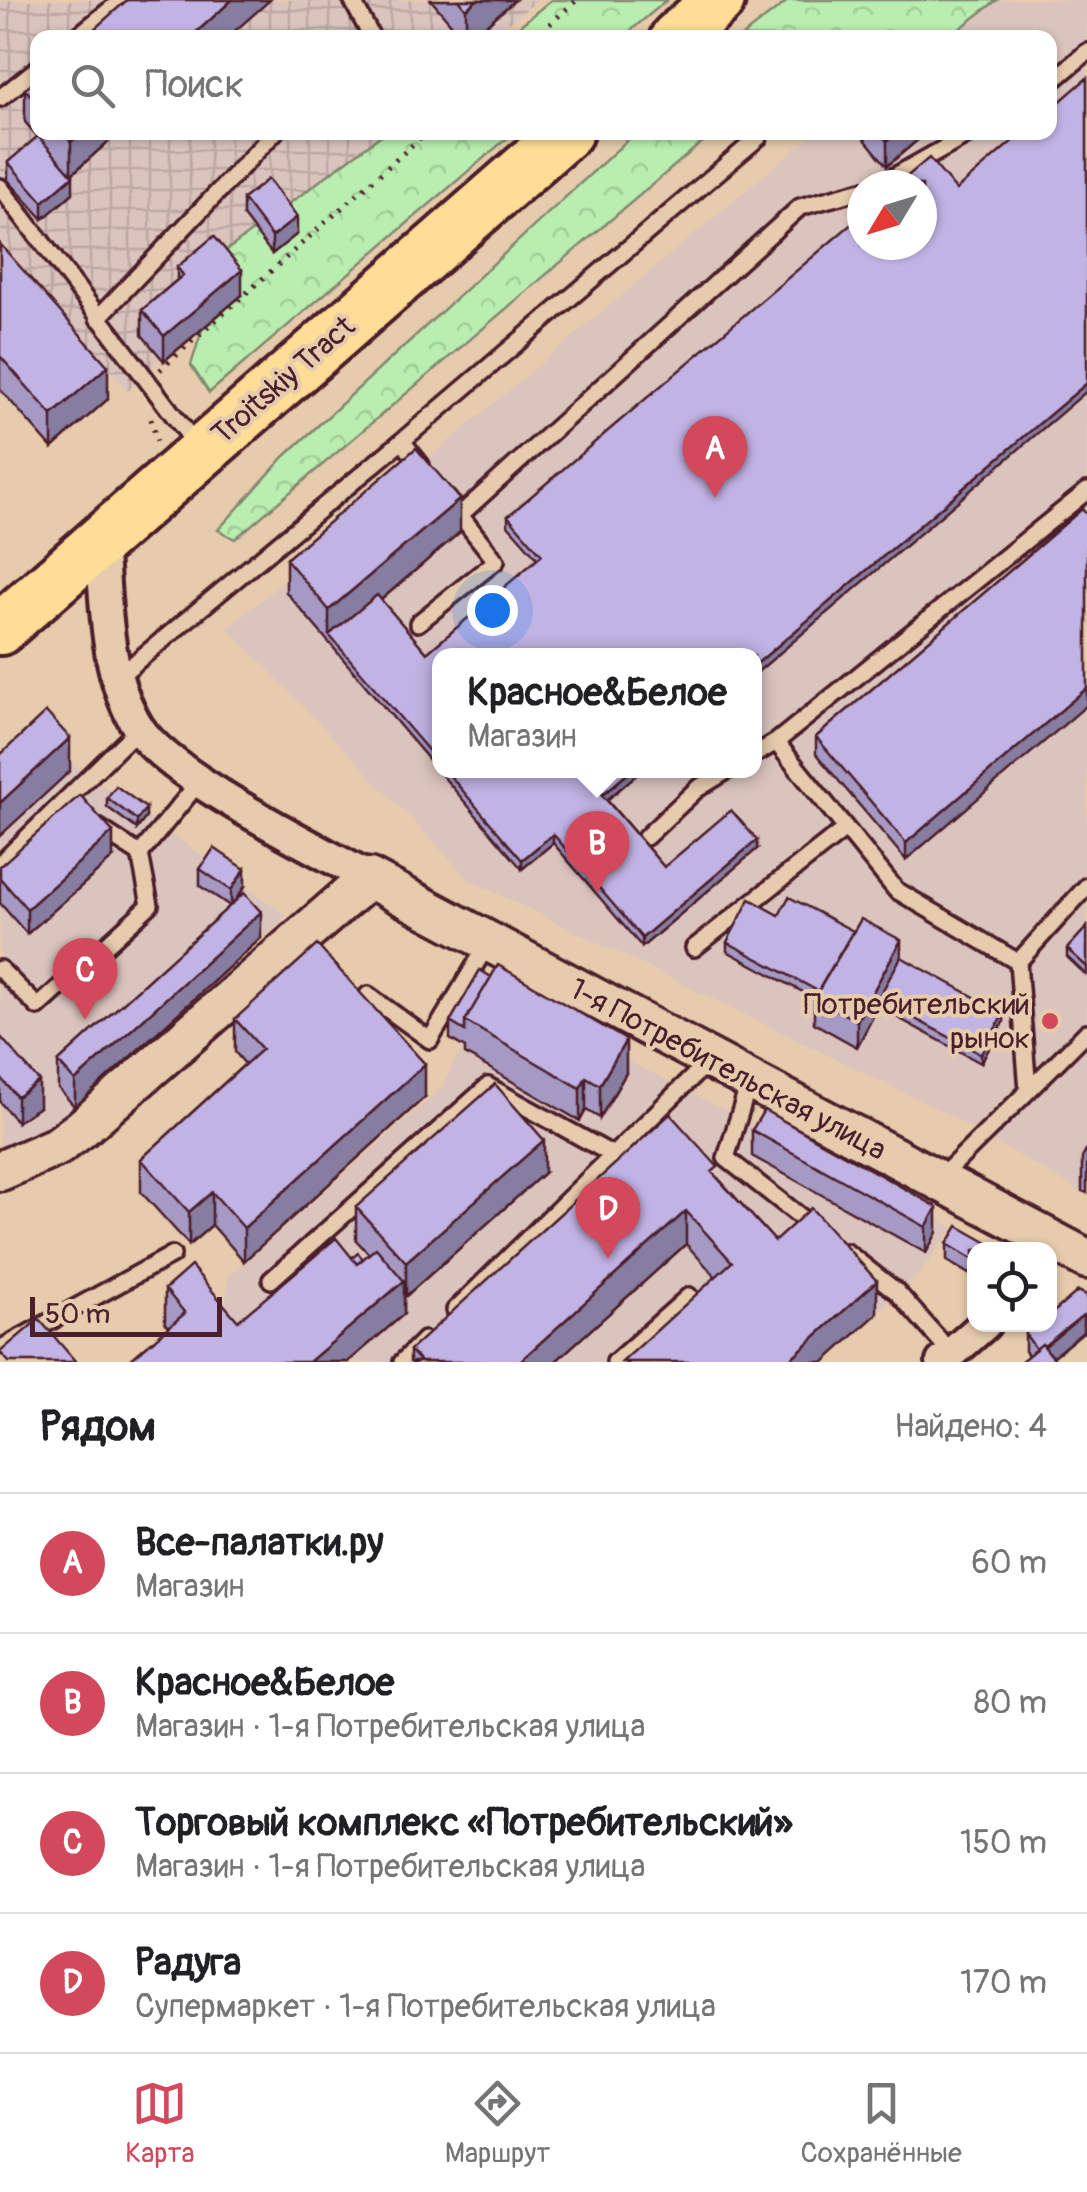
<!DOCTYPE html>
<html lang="ru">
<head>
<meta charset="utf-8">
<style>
  body { margin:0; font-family:Pangolin,sans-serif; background:#f2f2f2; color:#202124 }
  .controls { position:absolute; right:30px; bottom:30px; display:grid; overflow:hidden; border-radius:20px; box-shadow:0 2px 8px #0004 }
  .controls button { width:90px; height:90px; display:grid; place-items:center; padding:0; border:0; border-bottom:2px solid #e0e0e0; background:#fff; color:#202124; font:50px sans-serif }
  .compass { position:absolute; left:847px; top:170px; width:90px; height:90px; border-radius:50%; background:#fff; box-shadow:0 2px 8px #0004; rotate:232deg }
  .scale { position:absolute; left:30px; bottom:25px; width:192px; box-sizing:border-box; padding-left:10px; border:5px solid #4a1f2b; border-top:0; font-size:28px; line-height:35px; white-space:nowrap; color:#4a1f2b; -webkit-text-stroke:8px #e6cbad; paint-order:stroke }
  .you { position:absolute; left:492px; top:610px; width:35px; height:35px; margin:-25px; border:8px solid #fff; border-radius:50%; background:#1a73e8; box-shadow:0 0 0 15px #1a73e833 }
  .badge { display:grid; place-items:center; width:65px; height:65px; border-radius:50%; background:#d1495b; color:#fff; font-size:32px; font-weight:700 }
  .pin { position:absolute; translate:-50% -82px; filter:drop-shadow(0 2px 5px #0008) }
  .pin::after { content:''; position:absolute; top:52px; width:35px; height:30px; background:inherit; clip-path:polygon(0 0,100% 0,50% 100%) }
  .popup { position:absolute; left:432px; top:648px; width:330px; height:130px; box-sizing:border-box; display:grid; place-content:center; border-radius:20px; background:#fff; filter:drop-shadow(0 2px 8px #0005); font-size:32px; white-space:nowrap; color:#757577 }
  .popup b { font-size:38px; color:#202124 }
  .popup::after { content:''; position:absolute; left:50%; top:100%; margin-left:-20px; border:20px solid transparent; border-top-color:#fff }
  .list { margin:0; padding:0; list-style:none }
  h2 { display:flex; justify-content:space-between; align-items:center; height:130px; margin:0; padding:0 40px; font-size:42px }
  h2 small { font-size:32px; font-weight:400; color:#757577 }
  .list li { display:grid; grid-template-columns:65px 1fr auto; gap:30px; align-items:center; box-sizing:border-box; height:140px; padding:0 40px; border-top:2px solid #e0e0e0 }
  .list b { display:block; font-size:38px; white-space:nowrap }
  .list p { margin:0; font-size:32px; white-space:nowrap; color:#757577 }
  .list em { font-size:32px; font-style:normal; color:#757577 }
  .icon { flex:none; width:55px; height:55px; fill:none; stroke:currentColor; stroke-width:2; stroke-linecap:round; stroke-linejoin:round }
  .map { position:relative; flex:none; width:1087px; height:1362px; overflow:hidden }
  .search { position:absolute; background:#fff; box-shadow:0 2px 8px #0004; left:30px; right:30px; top:30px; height:110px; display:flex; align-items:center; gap:25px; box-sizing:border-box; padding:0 35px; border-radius:20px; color:#757577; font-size:38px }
  .sheet { height:690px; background:#fff }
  nav { display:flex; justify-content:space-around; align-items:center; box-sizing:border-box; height:140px; border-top:2px solid #e0e0e0; background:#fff; font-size:28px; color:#757577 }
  nav a { display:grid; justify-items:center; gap:5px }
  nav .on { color:#d1495b }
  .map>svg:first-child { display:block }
  .built { fill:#dbc4be; fill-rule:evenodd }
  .industrial { fill:url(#industrial-grid) }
  .forest { fill:url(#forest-crowns); stroke:#82866e; stroke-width:2.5 }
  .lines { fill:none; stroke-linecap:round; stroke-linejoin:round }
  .service-casing { stroke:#4a1f2b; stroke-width:22 }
  .minor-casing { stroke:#4a1f2b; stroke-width:38 }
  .tertiary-casing { stroke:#4a1f2b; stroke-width:45 }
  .primary-casing { stroke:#4a1f2b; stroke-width:58 }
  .path { stroke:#4a1f2b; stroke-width:5; stroke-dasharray:2.5 8; stroke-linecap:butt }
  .service { stroke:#e6cbad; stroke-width:15 }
  .minor { stroke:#e6cbad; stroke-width:30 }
  .tertiary { stroke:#e6cbad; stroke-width:38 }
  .primary { stroke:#fedd96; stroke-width:50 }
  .wall { fill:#a69ac4; stroke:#4a1f2b; stroke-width:2.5 }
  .shaded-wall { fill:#877da0; stroke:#4a1f2b; stroke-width:2.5 }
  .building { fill:#c1b3e4; stroke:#4a1f2b; stroke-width:2.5 }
  .poi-dot { fill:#d1495b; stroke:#e6cbad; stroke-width:4 }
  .labels { text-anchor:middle; stroke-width:8; stroke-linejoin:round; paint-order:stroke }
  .street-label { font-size:30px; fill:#4a1f2b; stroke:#e6cbad }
  .poi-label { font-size:30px; fill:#4a1f2b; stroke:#e6cbad; text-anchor:end }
</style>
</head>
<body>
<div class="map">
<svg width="1087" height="1362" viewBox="0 0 1087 1362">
  <defs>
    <pattern id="industrial-grid" width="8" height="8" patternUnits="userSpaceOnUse" patternTransform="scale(2.5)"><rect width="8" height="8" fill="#dbc4be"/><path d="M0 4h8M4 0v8" fill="none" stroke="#bda8a3"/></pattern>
    <pattern id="forest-crowns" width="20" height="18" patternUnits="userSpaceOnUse" patternTransform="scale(2.5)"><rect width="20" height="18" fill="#b9eeb0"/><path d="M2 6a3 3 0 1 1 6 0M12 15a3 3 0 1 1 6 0" fill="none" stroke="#a1cc98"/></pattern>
  </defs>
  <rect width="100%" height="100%" fill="#e6cbad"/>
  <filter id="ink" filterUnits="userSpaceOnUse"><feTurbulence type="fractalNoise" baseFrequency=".01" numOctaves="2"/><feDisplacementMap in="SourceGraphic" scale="20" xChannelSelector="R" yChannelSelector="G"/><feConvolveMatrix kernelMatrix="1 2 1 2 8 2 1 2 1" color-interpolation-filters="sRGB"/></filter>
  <g filter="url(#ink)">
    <path class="built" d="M970,0H1087V1195L940,1110L470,880L228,628L814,133L1050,132V38L926,37ZM862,185H922V245H862ZM440,656H754V770H440Z
      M46,745L287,916L34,1142L0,1152V788Z
      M492,991L953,1227L920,1273L823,1362H173L225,1308L229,1276L441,1088Z"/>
    <path class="industrial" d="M0,0H538L491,37L38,38V132L387,133L128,391L0,240Z"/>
    <path class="forest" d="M551,0H667L623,37H506Z
      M789,0H997L949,37H741Z
      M384,133H513L209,393L191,365L227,250Z
      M635,133H713L235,539L218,530L284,457Z"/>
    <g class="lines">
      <g class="service-casing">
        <path id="service" d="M352,0L370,34L366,38
          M75,38L122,0
          M1050,83L1087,52
          M0,98L38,68
          M879,185L973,132
          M0,187L197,446
          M98,318L275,132
          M402,441L759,137
          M448,499L460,515L800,207L862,190
          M418,623L496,561L460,515
          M118,677L402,441L421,465
          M754,755L776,742
          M98,827L140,854
          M646,837L697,789L728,770
          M0,864L138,729
          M694,948L845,829
          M1018,962L896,890L776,742L1087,491
          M0,969L38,1007L150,905L140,854L199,782
          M368,995L430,1040L489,942
          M750,1080L726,1158L816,1229
          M1028,1091L1087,1032
          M940,1178L1028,1091L1018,962L1087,886
          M846,1252L897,1292L952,1354
          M271,1280L488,1086L613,1155
          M455,1310L710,1060
          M5,1346L172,1255
          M402,1362L424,1340
          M615,1362L689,1296"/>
      </g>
      <g class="minor-casing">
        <path id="minor" d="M101,539C106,600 104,673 138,727C169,777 314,847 369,878
          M942,1362L985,1324"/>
      </g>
      <g class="tertiary-casing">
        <path id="tertiary" d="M0,1171L58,1146L81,1129L369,878L1087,1259"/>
      </g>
      <g class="primary-casing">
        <path id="primary" d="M676,38L719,0
          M0,629L567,132"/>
      </g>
      <path class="path" d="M534,38L577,0
        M160,370L427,132
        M151,419L157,442"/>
      <use href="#service" class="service"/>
      <use href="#minor" class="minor"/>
      <use href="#tertiary" class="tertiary"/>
      <use href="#primary" class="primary"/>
    </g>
    <path class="wall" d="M431,0H515L471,38H463Z
      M38,79V132H119L71,175L73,193L43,219L8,180V162L38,137L25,122V89Z
      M859,132H927L887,166Z
      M956,190L440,656V770H642L607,800L664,867L757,849L642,947L553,843L522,869L286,592V559L460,532L381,600L427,653L538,559L508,525V516Z
      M243,199L297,234L272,254L243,216Z
      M0,244L108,399L52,448L0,389Z
      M177,267L242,295L164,361L142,335V310L177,280Z
      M1082,509L906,860L816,754V737Z
      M107,798L146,817L137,829L107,807Z
      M113,858L27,934L0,903V866Z
      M200,869L245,886L234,903L261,938L75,1107L58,1088V1062L230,906L200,886Z
      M779,915L901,957L1004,1021L981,1063L878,1007L857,1047L814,1023V998L727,951V942Z
      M1087,927V974L1086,975L1067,957V949Z
      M480,970L626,1073L600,1118L586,1110L580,1121L465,1054V1048L450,1039V1022Z
      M235,1019L425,1097L244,1261L212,1225L189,1245L141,1192V1159L245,1064L235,1052Z
      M0,1036L39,1107L17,1122L0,1102Z
      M752,1130L937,1232L926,1253L752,1156Z
      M1087,1149V1193L1082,1191V1158Z
      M544,1173L406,1296L404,1294V1314L348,1362H128L169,1327L165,1322V1289L238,1321L352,1258L363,1259L369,1254L356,1240V1207Z
      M718,1178L775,1241L877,1314L716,1277L686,1244L555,1362H410V1350Z
      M947,1244L995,1250H974V1277L947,1261Z
      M1087,1295V1334L1083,1332L1053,1357L1028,1355L1025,1351V1334Z"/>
    <path class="shaded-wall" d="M232,0H270L227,38H190Z
      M477,0H515L471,38H466V9Z
      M82,132H119L71,175V142Z
      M897,132H927L887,166V141Z
      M73,176V193L43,219V202Z
      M297,217V234L272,254V237Z
      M242,270V295L164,361V336Z
      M108,366V399L52,448V415Z
      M1087,383V391L754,675V666Z
      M460,499V532L334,640L329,635V610Z
      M1087,688V705L906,860V843Z
      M70,738V771L0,836V803Z
      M632,770H642L602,804V795Z
      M146,808V817L137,829V820Z
      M113,832V858L27,934V909Z
      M553,834V843L522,869V860Z
      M757,840V849L642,947V938Z
      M245,869V886L231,907V890Z
      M261,912V938L75,1107V1081Z
      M901,940V966L878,999V1007L857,1047V1021Z
      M1004,1013V1021L981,1063V1054Z
      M626,1040V1073L600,1118V1085Z
      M425,1064V1097L244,1261V1228Z
      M586,1077V1110L580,1121V1088Z
      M39,1081V1107L17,1122V1097Z
      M544,1140V1173L406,1296V1262Z
      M212,1192V1225L189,1245V1212Z
      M937,1207V1232L926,1253V1227Z
      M686,1211V1244L555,1362H519Z
      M404,1281V1314L348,1362H309Z
      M877,1281V1314L824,1362H787Z
      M1083,1315V1332L1046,1362L1038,1352Z"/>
    <path class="building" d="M127,0H232L190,38H84Z
      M459,0H477L466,9Z
      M1087,78V383L754,666V656H440V764L329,635L377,595L427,653L542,555L508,516L862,215V245H922V185H897L929,158L956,190L1023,132H1050V110Z
      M38,79V103L25,89Z
      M63,132H82L71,142Z
      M880,132H897L887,141Z
      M38,136L73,176L43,202L8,162Z
      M268,179L297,217L272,237L243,199Z
      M214,236L242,270L164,336L142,310L183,275L177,267Z
      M0,244L108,366L52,415L0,356Z
      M416,448L460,499L329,610L286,559Z
      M1082,509L1087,515V688L906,843L816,737Z
      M46,712L70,738L0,803V755Z
      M445,770H632L602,795L664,867L731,810L757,840L642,938L553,834L522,860Z
      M116,786L146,808L137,820L107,798Z
      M80,795L113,832L27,909L0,878V866Z
      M214,848L245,869L231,890L200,869Z
      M244,893L261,912L75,1081L58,1062Z
      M789,897L853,931L818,991L727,942L750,899L779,915Z
      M861,919L901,940L857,1021L814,998Z
      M1087,927V965L1086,966L1067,949Z
      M317,945L425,1064L244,1228L212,1192L189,1212L141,1159L262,1049L235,1019Z
      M901,957L1004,1013L981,1054L878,999Z
      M498,965L626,1040L600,1085L586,1077L580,1088L465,1021Z
      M480,970L491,977L465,1021V1031L450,1022Z
      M0,1036L39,1081L17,1097L0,1077Z
      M495,1084L544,1140L406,1262L356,1207Z
      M764,1110L937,1207L926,1227L752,1130Z
      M670,1114L718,1167L712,1172L775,1241L811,1208L877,1281L787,1362H622L732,1262L686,1211L519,1362H421L410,1350Z
      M958,1226L995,1247L994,1250H974V1260L947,1244Z
      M336,1238L357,1264L376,1248L404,1281L309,1362H128L185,1313L165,1289L191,1266L238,1321Z
      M358,1253L363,1259L357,1264L352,1258Z
      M1078,1291L1087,1295V1317L1083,1315L1044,1346L1042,1344L1036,1349L1025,1334L1037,1324H1050V1315Z
      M39,1319L76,1362H9L0,1352Z
      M1042,1344L1057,1362H1020Z"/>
  </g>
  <circle class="poi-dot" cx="1050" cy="1021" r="10"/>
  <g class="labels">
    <g class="street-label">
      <text transform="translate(283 380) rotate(-41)" y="10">Troitskiy Tract</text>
      <text transform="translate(728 1069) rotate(28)" y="10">1-я Потребительская улица</text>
    </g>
    <g class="poi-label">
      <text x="1030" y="1014">Потребительский<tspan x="1030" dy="34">рынок</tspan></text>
    </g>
  </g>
</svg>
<div class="controls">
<button><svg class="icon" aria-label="locate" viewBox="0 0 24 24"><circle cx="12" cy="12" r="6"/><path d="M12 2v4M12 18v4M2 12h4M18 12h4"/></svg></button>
</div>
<svg class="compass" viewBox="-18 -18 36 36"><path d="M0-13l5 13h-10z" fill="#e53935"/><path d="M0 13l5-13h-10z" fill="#757577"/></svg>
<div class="scale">50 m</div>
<div class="you"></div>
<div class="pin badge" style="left:715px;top:498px">A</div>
<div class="pin badge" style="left:597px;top:893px">B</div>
<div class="popup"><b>Красное&amp;Белое</b>Магазин</div>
<div class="pin badge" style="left:85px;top:1020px">C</div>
<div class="pin badge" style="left:608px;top:1259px">D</div>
<div class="search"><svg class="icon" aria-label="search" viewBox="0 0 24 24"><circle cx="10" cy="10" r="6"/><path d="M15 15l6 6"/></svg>Поиск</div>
</div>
<section class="sheet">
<h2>Рядом<small>Найдено: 4</small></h2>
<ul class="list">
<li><span class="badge">A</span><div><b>Все-палатки.ру</b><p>Магазин</p></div><em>60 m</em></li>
<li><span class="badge">B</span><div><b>Красное&amp;Белое</b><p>Магазин · 1-я Потребительская улица</p></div><em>80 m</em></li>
<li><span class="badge">C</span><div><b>Торговый комплекс «Потребительский»</b><p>Магазин · 1-я Потребительская улица</p></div><em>150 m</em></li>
<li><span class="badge">D</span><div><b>Радуга</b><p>Супермаркет · 1-я Потребительская улица</p></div><em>170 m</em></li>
</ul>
</section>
<nav>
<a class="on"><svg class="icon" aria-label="map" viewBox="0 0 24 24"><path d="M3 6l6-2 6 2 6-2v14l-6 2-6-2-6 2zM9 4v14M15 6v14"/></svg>Карта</a>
<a><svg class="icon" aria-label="directions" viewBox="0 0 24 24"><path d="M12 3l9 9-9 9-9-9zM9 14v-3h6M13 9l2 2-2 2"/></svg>Маршрут</a>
<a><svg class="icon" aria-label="saved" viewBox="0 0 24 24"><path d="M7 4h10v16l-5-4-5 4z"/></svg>Сохранённые</a>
</nav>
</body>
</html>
